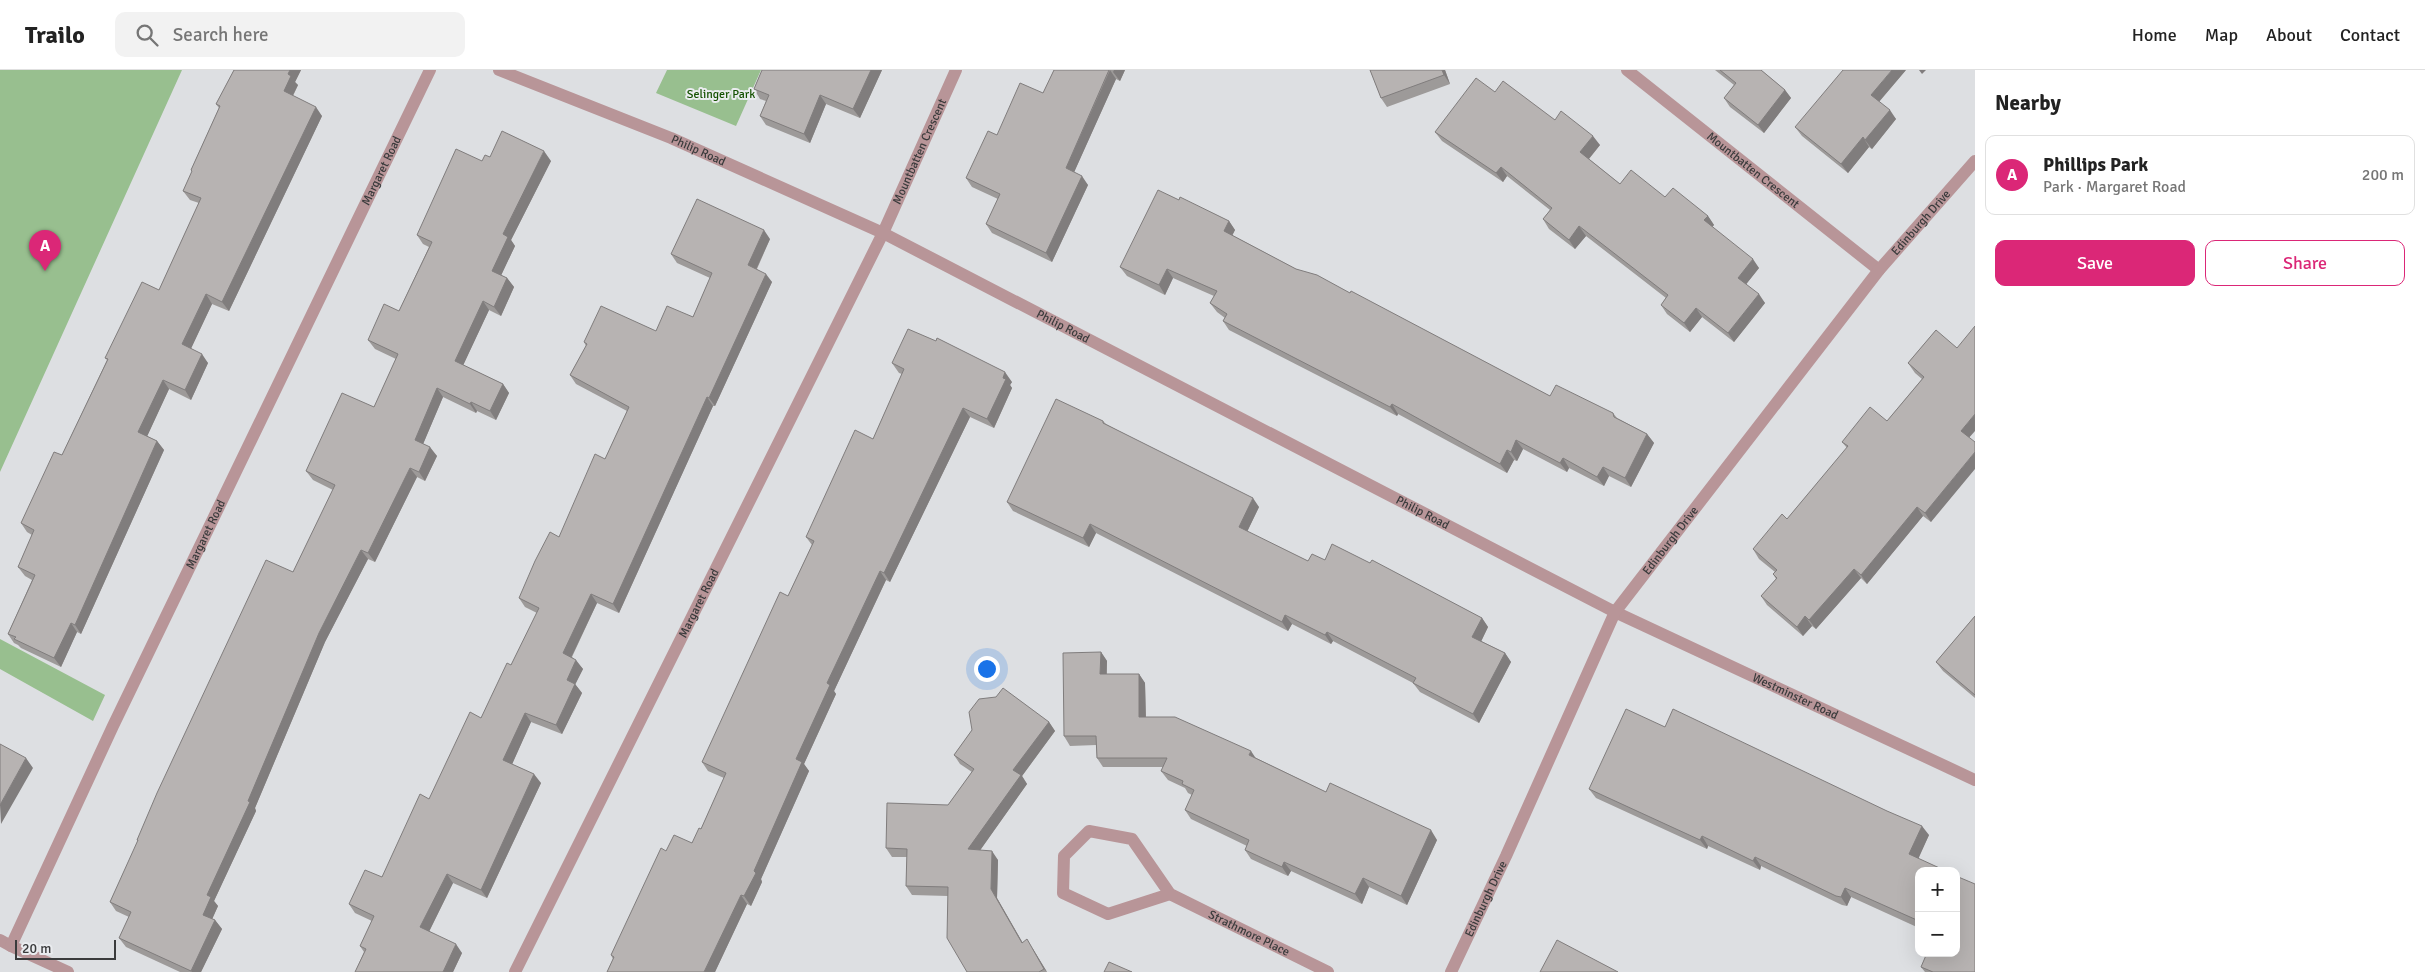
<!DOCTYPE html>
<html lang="en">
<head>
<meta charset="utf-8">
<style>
  body { margin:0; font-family:Signika,sans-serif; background:#f2f2f2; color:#222 }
  .controls { position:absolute; right:15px; bottom:15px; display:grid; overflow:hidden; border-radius:10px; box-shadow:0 5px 20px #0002 }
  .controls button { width:45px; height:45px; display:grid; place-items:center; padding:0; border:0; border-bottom:1px solid #e0e0e0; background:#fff; color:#222; font:25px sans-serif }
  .scale { position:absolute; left:15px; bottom:12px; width:101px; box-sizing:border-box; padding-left:5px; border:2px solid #3a3b3c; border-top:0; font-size:14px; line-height:18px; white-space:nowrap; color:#3a3b3c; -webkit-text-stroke:4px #eaecef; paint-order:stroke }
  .you { position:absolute; left:986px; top:598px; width:18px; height:18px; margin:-12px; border:4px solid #fff; border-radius:50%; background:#1a73e8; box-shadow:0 0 0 8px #1a73e833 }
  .badge { display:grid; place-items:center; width:32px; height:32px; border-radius:50%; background:#db2777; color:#fff; font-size:16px; font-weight:700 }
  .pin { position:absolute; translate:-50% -41px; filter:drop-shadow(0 1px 2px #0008) }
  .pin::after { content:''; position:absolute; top:26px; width:18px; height:15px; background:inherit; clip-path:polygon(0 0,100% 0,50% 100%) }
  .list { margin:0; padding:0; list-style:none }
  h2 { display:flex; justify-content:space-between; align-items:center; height:65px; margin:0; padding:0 20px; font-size:21px }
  h2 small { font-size:16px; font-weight:400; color:#767676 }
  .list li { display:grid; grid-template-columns:32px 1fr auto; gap:15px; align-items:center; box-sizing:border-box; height:80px; margin:0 10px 10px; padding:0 10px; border:1px solid #e0e0e0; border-radius:10px }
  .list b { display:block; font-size:19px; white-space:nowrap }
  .list p { margin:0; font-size:16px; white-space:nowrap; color:#767676 }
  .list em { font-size:16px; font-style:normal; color:#767676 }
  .actions { display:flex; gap:10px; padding:15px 20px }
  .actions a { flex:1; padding:11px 0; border:1px solid #db2777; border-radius:10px; text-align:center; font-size:18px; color:#db2777 }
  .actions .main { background:#db2777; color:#fff }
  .icon { flex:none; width:28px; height:28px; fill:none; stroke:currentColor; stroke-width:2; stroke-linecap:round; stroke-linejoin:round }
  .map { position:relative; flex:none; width:1975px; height:902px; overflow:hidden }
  header { display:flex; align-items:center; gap:30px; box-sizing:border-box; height:70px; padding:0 25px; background:#fff; border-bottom:1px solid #e0e0e0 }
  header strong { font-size:24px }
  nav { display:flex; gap:28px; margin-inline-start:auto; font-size:18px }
  .search { width:350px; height:45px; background:#f2f2f2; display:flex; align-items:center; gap:12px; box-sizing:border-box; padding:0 18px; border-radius:10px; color:#767676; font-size:19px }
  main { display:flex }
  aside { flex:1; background:#fff }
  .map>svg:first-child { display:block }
  .green { fill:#98bf8f }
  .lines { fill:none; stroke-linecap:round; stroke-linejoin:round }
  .minor { stroke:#b89598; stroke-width:12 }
  .tertiary { stroke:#b89598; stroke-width:12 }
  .wall { fill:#9d9a99 }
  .shaded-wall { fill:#807d7d }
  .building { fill:#b7b3b2; stroke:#807d7d }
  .labels { text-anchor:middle; stroke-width:4; stroke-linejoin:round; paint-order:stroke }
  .park-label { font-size:12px; fill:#145100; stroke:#eaecef }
  .street-label { font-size:12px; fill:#3a3b3c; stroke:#eaecef }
</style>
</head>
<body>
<header>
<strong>Trailo</strong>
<div class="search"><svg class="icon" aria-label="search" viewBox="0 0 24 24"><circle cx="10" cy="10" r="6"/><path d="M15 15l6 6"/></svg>Search here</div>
<nav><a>Home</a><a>Map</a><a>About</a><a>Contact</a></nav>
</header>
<main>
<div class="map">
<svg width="1975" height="902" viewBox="0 0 1975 902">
  <rect width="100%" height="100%" fill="#dddfe2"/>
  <path class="green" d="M0,0H182L0,402Z
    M667,0H761L736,56L656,23Z
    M0,569L105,625L93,651L0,599Z"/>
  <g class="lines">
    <g class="minor">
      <path id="s1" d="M1627,0L1879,200"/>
      <path id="s2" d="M1615,542L1975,710"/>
      <path id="s3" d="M1170,824L1108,844L1063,823L1064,786L1089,761L1132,769L1170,824L1328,902"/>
      <path d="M0,870L11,876"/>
      <path id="s4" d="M68,902L11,876L113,656L430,0"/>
      <path id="s5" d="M515,902L883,163L956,0"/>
    </g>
    <g class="tertiary">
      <path id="s6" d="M499,0L671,68L883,163L1615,542"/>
      <path id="s7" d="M1451,902L1506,786L1615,542L1879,200L1975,91"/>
    </g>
  </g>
  <path class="wall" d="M234,0H301L295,12L298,15L293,26L322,46L229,241L212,234L191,278L208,293L191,330L169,319L147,366L157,371L164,380L81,564L77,562L61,597L21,578L18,575L14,573L8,564L32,510L25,506L18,497L32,465L27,462L21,453L62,385L107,290L105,288L159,220L199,133L190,130L183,121L192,102L191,100L219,38L216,34Z
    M762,0H882L860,48L826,34L810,73L766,55L760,46L766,31L760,29L754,19Z
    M1054,0H1125L1120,11L1116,9L1074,102L1088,115L1052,192L992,163L986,154L998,129L972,117L966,108L997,65L1043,23Z
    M1370,0H1445L1450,14L1387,37L1381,28Z
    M1715,0H1761L1785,20L1791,28L1764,63L1730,37L1724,28L1734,15Z
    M1906,0L1879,32L1896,49L1872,79L1869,77L1848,103L1802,66L1795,57Z
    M1495,22L1555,50L1600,75L1589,89L1620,114L1665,127L1708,146L1714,155L1712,157L1759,198L1746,214L1765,233L1734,272L1702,247L1690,262L1667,244L1661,235L1666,228L1586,166L1575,179L1549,159L1543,149L1550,140L1507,106L1503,112L1442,71L1435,62Z
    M490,87L551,91L511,170L515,176L501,205L507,208L514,217L501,246L489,240L463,295L503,314L509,323L496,350L477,341L476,343L443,327L423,374L437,386L425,411L417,407L375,492L368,489L325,572L255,738L256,741L214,831L218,836L212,849L215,850L222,859L201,902H180L126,877L119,868L129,847L116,841L110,832L138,772L137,770L293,502L333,420L313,410L306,401L374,337L396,289L375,279L368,270L399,241L429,177L423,174L417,165L482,91Z
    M1179,130L1229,151L1235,160L1232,165L1296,199L1350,223L1550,326L1613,343L1617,348L1647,364L1654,373L1631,417L1609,406L1604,416L1569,398L1567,402L1523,379L1517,391L1514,390L1507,403L1398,344L1397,346L1229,260L1223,251L1225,248L1217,242L1210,233L1214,226L1173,208L1165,225L1127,206L1120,197Z
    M770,169L757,199L772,212L715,336H713L619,543L597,533L572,587L583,599L575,614L582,623L562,664L531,652L512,694L541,713L487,828L453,813L429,861L462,883L453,902H355L364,882L360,876L372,851L355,843L349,834L382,807L429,729L481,648L511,595L537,543L525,537L519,528L559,467L605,389L627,341L576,314L570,305L586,276L584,272L656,261L693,247L710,208L677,193L671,184Z
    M1936,260L1969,368L1931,452L1923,446L1867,514L1861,508L1816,559L1812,556L1803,566L1767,535L1761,526L1776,509L1773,504L1775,502L1759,489L1753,479L1787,449L1847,378L1842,372L1887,351L1922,309L1915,303L1908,293Z
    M892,293L1012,312L1010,315L1012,318L994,358L970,347L890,512L886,510L834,621L836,624L804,694L809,701L761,809L762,812L751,836L747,834L715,902H607L613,889L611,885L666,781L692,773L701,759L724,708L708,701L702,692L788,526L812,475L806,467L873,369L902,304L899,303Z
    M1103,351L1106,354L1259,437L1247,462L1308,491L1325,490L1370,493L1482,548L1488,557L1481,571L1505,583L1511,592L1479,653L1420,622L1413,613L1333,571L1331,574L1292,554L1288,561L1096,463L1089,477L1013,441L1007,432Z
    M1975,546V628L1943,601L1936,592Z
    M1101,582L1107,591V604H1139L1145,613L1146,647L1256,688L1326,722L1437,770L1407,835L1369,817L1362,834L1291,801L1288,806L1251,789L1245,780L1247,776L1191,749L1185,740L1192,725L1188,723L1185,718L1168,710L1161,701L1163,697H1103L1097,688L1096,675L1070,676L1064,666Z
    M996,627L1049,652L1055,661L1022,706L1027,714L980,780L998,790L997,828L1022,872L1033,879L1047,902H967L948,826L912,825L906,816L907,787H892L886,778L948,735L972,702L960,694L954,685Z
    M1665,657L1929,765L1918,788L1919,801V858L1851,827L1847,836L1842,835L1761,796L1760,800L1708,776L1707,779L1596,728L1589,719Z
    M1921,897L1975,902H1925Z"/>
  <path class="shaded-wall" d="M290,0H301L295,12L298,15L290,31L284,21L288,4Z
    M871,0H882L860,48L853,39Z
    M1110,0L1116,9L1072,107L1066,98Z
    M1114,0H1125L1120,11L1113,2Z
    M1442,0H1445L1450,14L1444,5Z
    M1892,0H1906L1877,34L1871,25Z
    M1919,0H1926L1922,4Z
    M1785,20L1791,28L1764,63L1758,55Z
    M820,25L826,34L810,73L804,64Z
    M316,37L322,46L229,241L222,232Z
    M1890,40L1896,49L1872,79L1865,70Z
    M1593,66L1600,75L1587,91L1580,82Z
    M1863,67L1869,77L1848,103L1841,94Z
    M544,81L551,91L511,170L515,176L499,210L492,201L503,164Z
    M1501,97L1507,106L1503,112L1496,103Z
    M1082,106L1088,115L1052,192L1046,183Z
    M1708,146L1714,155L1710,159L1704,150Z
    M1229,151L1235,160L1230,170L1224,161Z
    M1579,156L1586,166L1575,179L1569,170Z
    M764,160L770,169L754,204L748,195Z
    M1753,189L1759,198L1744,217L1738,208Z
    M1167,199L1173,208L1165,225L1159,215Z
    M766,204L772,212L715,336L709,328Z
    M507,208L514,217L501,246L494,237Z
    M206,224L212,234L189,283L182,274Z
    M1759,224L1765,233L1734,272L1728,263Z
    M483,231L489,240L461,300L455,291Z
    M1696,238L1702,247L1690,262L1684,253Z
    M202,284L208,293L191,330L185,320Z
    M1005,302L1012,312L1010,315L1012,318L994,358L987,349Z
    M163,310L169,319L145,371L138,362Z
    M503,314L509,323L496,350L490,341Z
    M437,318L443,327L421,379L415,370Z
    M707,327L713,336L619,543L613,534Z
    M471,332L477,341L476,343L470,334Z
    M1392,334L1398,344L1397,346L1390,337Z
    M963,338L970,347L890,512L884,503Z
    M1975,344V361L1967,370L1961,361Z
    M1647,364L1654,373L1631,417L1625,408Z
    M1516,370L1523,379L1517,391L1511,382Z
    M157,371L164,380L81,564L75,555Z
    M430,377L437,386L425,411L419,402Z
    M1507,380L1514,390L1507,403L1500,394Z
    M1975,382V399L1931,452L1925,443Z
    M1563,388L1569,398L1567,402L1560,393Z
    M1603,397L1609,406L1604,416L1597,407Z
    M410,398L417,407L375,492L368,483Z
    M1253,428L1259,437L1245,466L1239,457Z
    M1917,437L1923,446L1867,514L1861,505Z
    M1090,454L1096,463L1089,477L1083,468Z
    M361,480L368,489L325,572L255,738L256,741L214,831L218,836L210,854L203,845L207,825L319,563Z
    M1854,499L1861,508L1816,559L1809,550Z
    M880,501L886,510L834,621L836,624L804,694L809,701L761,809L762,812L751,836L744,826L796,689L827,613Z
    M591,524L597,533L569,592L563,583Z
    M1285,545L1292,554L1288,561L1282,552Z
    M1805,546L1812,556L1803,566L1797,557Z
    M1482,548L1488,557L1479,576L1472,567Z
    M71,553L77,562L61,597L54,588Z
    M1327,562L1333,571L1331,574L1325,565Z
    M1101,582L1107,591L1106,613L1100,604Z
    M1505,583L1511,592L1479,653L1473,644Z
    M576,590L583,599L573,619L567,610Z
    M1139,604L1145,613L1146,656L1139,647Z
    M575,614L582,623L562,664L556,655Z
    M525,643L531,652L510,699L503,690Z
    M1049,652L1055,661L1022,706L1027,714L974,789L968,779L1013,700Z
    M1251,681L1257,690L1249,685Z
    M26,688L33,698L1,754L0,735Z
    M534,704L541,713L487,828L481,820Z
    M1922,756L1929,765L1916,794L1909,784Z
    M1431,760L1437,770L1407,835L1401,826Z
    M1702,766L1708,776L1707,779L1700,770Z
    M992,781L998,790L997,828L1028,882L1022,873L991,819Z
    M1755,787L1761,796L1760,800L1753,791Z
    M1284,792L1291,801L1288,806L1282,797Z
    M447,804L453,813L427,866L420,857Z
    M1363,808L1369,817L1362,834L1355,824Z
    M1845,818L1851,827L1847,836L1841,827Z
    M741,825L747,834L715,902H704Z
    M215,850L222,859L201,902H192L191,901Z
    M1027,869L1033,879L1047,902L1044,899Z
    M456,874L462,883L453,902H443Z"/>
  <path class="building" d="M234,0H290L288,4L291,6L284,21L316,37L222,232L206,224L182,274L202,284L185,320L163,310L138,362L157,371L75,555L71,553L54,588L14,569L16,567L8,564L35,505L18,497L34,460L21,453L54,382L62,385L108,289L105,288L142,212L159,220L201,128L183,121L192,101L191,100L220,36L216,34Z
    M762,0H871L853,39L820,25L804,64L760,46L769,25L754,19Z
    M1054,0H1109L1066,98L1082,106L1046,183L986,154L1000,124L966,108L988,61L997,65L1020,13L1043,23Z
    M1370,0H1442L1444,5L1381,28Z
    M1720,0H1761L1785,20L1758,55L1724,28L1736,13Z
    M1843,0H1892L1871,25L1890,40L1865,70L1863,67L1841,94L1795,57Z
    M1476,8L1495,22L1503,11L1555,50L1561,41L1593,66L1580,82L1620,114L1631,100L1665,127L1673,118L1708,146L1704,150L1753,189L1738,208L1759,224L1728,263L1696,238L1684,253L1661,235L1668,225L1579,156L1569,170L1543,149L1552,138L1501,97L1496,103L1435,62Z
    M502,61L544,81L503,164L508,167L492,201L507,208L494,237L483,231L455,291L503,314L490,341L471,332L470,334L437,318L415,370L430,377L419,402L410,398L368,483L361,480L319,563L248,731L250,732L207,825L211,827L203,845L215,850L191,901L119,868L131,842L110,832L138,770H137L157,723L266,490L293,502L335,415L306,401L342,323L374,337L398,284L368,270L384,234L399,241L432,172L417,165L456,79L482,91L485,85L490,87Z
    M1158,120L1179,130L1180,127L1229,151L1224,161L1296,199L1317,205L1350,223L1351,221L1550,326L1556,315L1613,343L1614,347L1647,364L1625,408L1603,397L1597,407L1563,388L1560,393L1516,370L1511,382L1507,380L1500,394L1392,334L1390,337L1223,251L1227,244L1210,233L1217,221L1167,199L1159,215L1120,197Z
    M697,129L764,160L748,195L766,204L709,328L707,327L613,534L591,524L563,583L576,590L567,610L575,614L556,655L525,643L503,690L534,704L481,820L447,804L420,857L456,874L443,902H355L366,879L360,876L374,846L349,834L365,800L382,807L420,724L429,729L470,642L481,648L507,593L511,595L539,538L519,528L535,491L550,462L559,467L595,384L605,389L629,337L570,305L587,274L584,272L601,236L656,261L667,236L693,247L712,203L671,184Z
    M1975,256V344L1961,361L1975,372V382L1925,443L1917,437L1861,505L1854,499L1809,550L1805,546L1797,557L1761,526L1777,508L1773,504L1777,500L1753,479L1782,444L1787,449L1848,376L1842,372L1870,337L1887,351L1924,307L1908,293L1936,260L1957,278Z
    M908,259L936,271L937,268L1005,302L1003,308L1006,309L987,349L963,338L884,503L880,501L827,613L830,615L796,689L802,692L754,801L756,803L744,826L741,825L704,902H607L614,887L611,885L661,778L666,781L674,765L692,773L699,758L701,759L726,703L702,692L780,522L788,526L814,471L806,467L855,360L873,369L904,299L892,293Z
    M1056,329L1103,351V353L1253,428L1239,457L1308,491L1312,484L1325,490L1332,474L1370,493L1372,490L1482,548L1472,567L1505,583L1473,644L1413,613L1416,608L1327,562L1325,565L1285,545L1282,552L1090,454L1083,468L1007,432Z
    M1975,546V625L1936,592Z
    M1101,582L1100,604H1139V647H1175L1251,681L1249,685L1326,722L1330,713L1431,760L1401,826L1363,808L1355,824L1284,792L1282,797L1245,780L1249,770L1185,740L1194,720L1182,714L1183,711L1161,701L1167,688H1097L1096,666H1064L1063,583Z
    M1003,618L1049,652L1013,700L1021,705L968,779L992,781L991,819L1022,873L1027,869L1044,899L1039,902H967L947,868L948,817L906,816L907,779L886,778L887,733L948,735L974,699L954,685L972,660L969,642L979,629L996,627Z
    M1626,639L1665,657L1673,639L1887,741L1922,756L1909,784L1946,801H1919V851L1845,818L1841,827L1836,826L1755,787L1753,791L1702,766L1700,770L1589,719Z
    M0,674L26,688L0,735Z
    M1956,806L1975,814V902H1933L1921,897L1927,883H1956Z
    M1557,870L1618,902H1540Z
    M1109,892L1132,902H1104Z"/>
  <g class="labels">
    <g class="park-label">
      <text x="721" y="28">Selinger Park</text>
    </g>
    <g class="street-label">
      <text dy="4" stroke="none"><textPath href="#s6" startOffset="215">Philip Road</textPath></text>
      <text dy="4" stroke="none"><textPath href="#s5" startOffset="915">Mountbatten Crescent</textPath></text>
      <text dy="4" stroke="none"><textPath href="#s1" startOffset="161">Mountbatten Crescent</textPath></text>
      <text dy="4" stroke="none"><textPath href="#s4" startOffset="922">Margaret Road</textPath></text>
      <text dy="4" stroke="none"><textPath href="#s7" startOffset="891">Edinburgh Drive</textPath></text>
      <text dy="4" stroke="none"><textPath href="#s6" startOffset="620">Philip Road</textPath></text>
      <text dy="4" stroke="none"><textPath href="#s6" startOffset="1025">Philip Road</textPath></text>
      <text dy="4" stroke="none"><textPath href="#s4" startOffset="518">Margaret Road</textPath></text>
      <text dy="4" stroke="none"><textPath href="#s7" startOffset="486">Edinburgh Drive</textPath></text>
      <text dy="4" stroke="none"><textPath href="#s5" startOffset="412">Margaret Road</textPath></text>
      <text dy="4" stroke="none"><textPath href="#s2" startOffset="199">Westminster Road</textPath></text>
      <text dy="4" stroke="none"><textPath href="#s7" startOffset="81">Edinburgh Drive</textPath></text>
      <text dy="4" stroke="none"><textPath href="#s3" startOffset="386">Strathmore Place</textPath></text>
    </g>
  </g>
</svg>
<div class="controls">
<button>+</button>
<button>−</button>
</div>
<div class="scale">20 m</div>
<div class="you"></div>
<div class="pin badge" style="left:45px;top:201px">A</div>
</div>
<aside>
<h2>Nearby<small></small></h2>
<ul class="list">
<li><span class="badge">A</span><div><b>Phillips Park</b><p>Park · Margaret Road</p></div><em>200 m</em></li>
</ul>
<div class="actions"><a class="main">Save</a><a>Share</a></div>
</aside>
</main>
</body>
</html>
